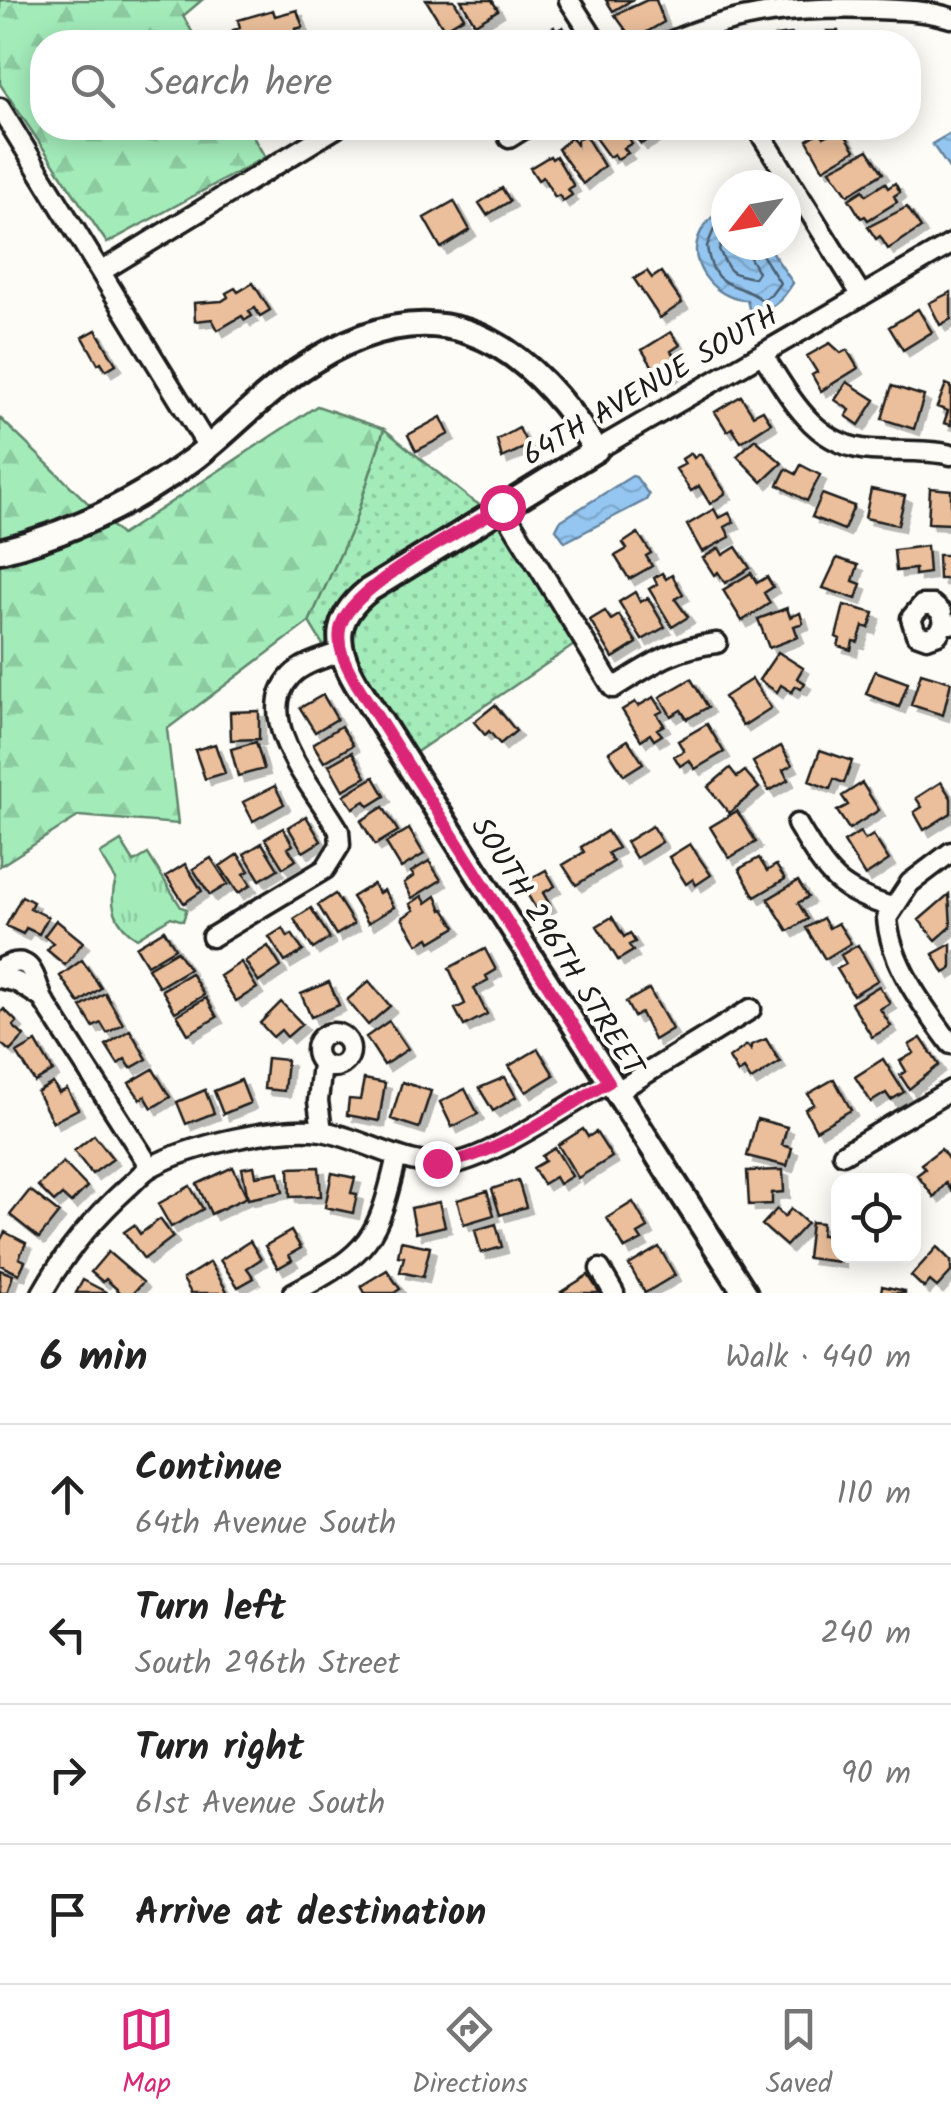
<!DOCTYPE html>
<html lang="en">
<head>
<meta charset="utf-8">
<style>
  body { margin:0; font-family:Kalam,sans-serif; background:#f6f6f6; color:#222 }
  .controls { position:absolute; right:30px; bottom:30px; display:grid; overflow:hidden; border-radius:20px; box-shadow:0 5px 25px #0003 }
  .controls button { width:90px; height:90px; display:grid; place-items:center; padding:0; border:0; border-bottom:2px solid #e0e0e0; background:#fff; color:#222; font:50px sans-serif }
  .compass { position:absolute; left:711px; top:170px; width:90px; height:90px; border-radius:50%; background:#fff; box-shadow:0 5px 25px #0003; rotate:239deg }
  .stop { position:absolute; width:30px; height:30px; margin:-22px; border:8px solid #db2777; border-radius:50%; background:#fff }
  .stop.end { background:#db2777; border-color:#fff; box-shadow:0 2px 10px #0008 }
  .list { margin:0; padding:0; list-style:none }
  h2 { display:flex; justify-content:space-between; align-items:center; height:130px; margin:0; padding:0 40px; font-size:42px }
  h2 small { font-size:32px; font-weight:400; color:#767676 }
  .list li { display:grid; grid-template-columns:65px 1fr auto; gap:30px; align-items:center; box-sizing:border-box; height:140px; padding:0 40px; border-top:2px solid #e0e0e0 }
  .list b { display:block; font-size:38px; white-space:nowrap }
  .list p { margin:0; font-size:32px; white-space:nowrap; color:#767676 }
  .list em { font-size:32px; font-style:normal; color:#767676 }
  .icon { flex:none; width:55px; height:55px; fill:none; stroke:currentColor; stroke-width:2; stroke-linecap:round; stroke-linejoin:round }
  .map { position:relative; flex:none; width:951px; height:1293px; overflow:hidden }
  .search { position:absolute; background:#fff; box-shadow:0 5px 25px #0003; left:30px; right:30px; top:30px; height:110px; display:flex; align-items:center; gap:25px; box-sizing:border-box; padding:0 35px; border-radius:40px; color:#767676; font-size:38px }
  .sheet { height:690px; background:#fff }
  nav { display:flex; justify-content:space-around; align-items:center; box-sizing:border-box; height:140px; border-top:2px solid #e0e0e0; background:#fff; font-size:28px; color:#767676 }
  nav a { display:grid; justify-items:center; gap:5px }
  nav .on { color:#db2777 }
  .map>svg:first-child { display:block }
  .grass { fill:url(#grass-dots); stroke:#60846b; stroke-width:2.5 }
  .forest { fill:url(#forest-firs); stroke:#60846b; stroke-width:2.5 }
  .park { fill:url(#park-tufts); stroke:#60846b; stroke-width:2.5 }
  .water { fill:url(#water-waves); stroke:#64829c; stroke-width:2.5 }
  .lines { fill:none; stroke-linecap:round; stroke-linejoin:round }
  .shore { stroke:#4c6071; stroke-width:2.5 }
  .building { fill:#ebbf9b; stroke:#1c1c1c; stroke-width:2.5; filter:url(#shadow) }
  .street-casing { stroke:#1c1c1c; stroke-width:25 }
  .secondary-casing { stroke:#1c1c1c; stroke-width:30 }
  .street { stroke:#fdfcf7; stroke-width:18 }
  .secondary { stroke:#fdfcf7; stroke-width:22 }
  .route { stroke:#db2777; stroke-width:12 }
  .labels { text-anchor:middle; stroke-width:8; stroke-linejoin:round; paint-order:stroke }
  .street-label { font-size:30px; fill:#1c1c1c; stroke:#fdfcf7 }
</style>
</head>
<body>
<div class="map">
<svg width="951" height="1293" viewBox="0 0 951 1293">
  <defs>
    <pattern id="grass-dots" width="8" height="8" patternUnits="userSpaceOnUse" patternTransform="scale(2.5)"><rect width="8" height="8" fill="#a3ecba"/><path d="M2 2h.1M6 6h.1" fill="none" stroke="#8cca9f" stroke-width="1.8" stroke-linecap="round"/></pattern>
    <pattern id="forest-firs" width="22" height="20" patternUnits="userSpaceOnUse" patternTransform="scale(2.5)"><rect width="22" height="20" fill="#a3ecba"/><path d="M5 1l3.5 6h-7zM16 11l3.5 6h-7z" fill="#8cca9f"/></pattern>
    <pattern id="park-tufts" width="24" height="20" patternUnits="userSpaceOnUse" patternTransform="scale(2.5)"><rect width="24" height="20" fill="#a3ecba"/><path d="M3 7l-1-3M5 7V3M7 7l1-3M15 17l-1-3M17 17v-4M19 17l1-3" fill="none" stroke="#8cca9f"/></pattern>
    <pattern id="water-waves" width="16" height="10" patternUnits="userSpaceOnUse" patternTransform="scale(2.5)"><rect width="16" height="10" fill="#94c6f1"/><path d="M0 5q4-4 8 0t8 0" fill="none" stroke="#7faace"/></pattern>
    <filter id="shadow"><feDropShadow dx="6" dy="6" stdDeviation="0" flood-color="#0004"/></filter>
  </defs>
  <rect width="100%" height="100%" fill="#fdfcf7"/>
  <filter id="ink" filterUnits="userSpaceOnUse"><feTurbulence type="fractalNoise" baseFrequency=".01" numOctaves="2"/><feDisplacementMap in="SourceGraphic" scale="20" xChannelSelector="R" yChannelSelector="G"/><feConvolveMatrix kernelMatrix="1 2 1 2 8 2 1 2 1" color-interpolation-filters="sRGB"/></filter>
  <g filter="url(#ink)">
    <path class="grass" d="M384,429L469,498L492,513L502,507L583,639L396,766L309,622L354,524Z"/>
    <path class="forest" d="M0,0H202L183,16L198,42H42V128H248L265,157L107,243L0,84Z
      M317,406L384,429L354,524L309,622L167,729L178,824L79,816L0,866V418L121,535Z"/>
    <path class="park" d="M121,841L134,862L148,854L181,907L187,909L183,921L171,917L137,938C115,925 108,903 116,880L100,854Z"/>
    <path class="water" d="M951,133V171L932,144Z
      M726,205V245H767L793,283C783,299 771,313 750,312L747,300C721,301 690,271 697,242C701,225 714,215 726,205Z
      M632,476L636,477L649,495L646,500L565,542L556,529L560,521Z"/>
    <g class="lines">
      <path class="shore" d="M726,218L715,227L707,246C713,294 736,279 762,300L771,295L780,283L761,253L760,245
        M726,235L719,249C729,272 729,274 754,278L758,272L749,256L747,245"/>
    </g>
    <path class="building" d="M426,0H454L464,17L444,29Z
      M461,0H492L498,10L475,24Z
      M606,0H632L613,11Z
      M647,0H656L664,22L633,40L615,15Z
      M273,10L275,16L297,10L303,27L295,29L296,34L286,37L288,42H285L236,41L233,30L240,28L238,20Z
      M554,27L556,31L563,27L573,42H540L546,38L543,33Z
      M827,31H838L839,42H803V35L823,34V38H828Z
      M791,34L797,36L798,42H769L776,41L775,36Z
      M588,128H622L632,143L624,148L628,153L617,159L614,154L609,157Z
      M628,128H655L652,130L655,136L641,144Z
      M841,128L855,150L823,169L807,140L820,132L824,137Z
      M585,135L604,166L583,184L558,149L572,137L577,145V140Z
      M868,150L883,173L848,195L830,170Z
      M550,156L552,159L556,156L574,186L568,189L572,195L563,201L559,195L555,197L543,177L538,180L530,168Z
      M885,183L888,188L895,183L900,192L894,196L897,202L868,220L865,216L861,218L849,199L863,190L866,195Z
      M502,188L510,201L487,215L479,203Z
      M454,201L470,230L441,248L424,218Z
      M907,207L921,228L888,249L880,236L876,239L868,227Z
      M647,271L652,278L661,272L682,303L660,318L634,279Z
      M253,283L270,310L260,316L255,308L249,311L252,316L245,320L242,316L218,330L212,319L195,321L194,303L222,301L228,297L226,293L235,288L238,292Z
      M951,292V319L940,325L929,303Z
      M918,309L932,332L903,350L889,327Z
      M96,330L116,364L106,370L101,362L98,364L83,337Z
      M671,332L680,345L671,351L682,368L662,381L642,350Z
      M830,343L841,353L847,350L858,368L821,391L812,375L817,372L807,356Z
      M847,382L875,400L859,425L846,416L850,410L835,400Z
      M946,384L951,386V425L944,423L948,411L937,407Z
      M892,386L924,396L914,429L882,419Z
      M741,396L753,415L763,410L771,423L741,442L732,428L727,431L715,412Z
      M441,417L449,434L416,451L408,435Z
      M519,428L528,446L502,458L497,440Z
      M755,439L782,463L762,482L737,456Z
      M691,453L694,458L700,454L726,493L710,504L699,486L691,491L676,469L685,464L682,459Z
      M801,465L820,475L807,501L778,485L786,469L796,474Z
      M930,488L951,490V524L928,523Z
      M871,489L905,496L898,525L865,518Z
      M822,494L854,506L844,530L812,517Z
      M714,509L719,518L729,513L734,522L725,527L730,537L702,552L687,525Z
      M638,533L651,553L646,556L652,566L629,579L615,556L627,549L623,543Z
      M927,546L929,573L915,575V569L896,571L894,550Z
      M736,547L750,568L725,583L718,572L714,575L703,558L719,548L723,555Z
      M938,555H951V579H939Z
      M837,558L858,565L853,581L861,584L856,599L823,588Z
      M662,573L666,579L672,575L683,594L675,599L688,617L672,627L649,589L657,584L654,578Z
      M751,573L757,583L767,577L773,587L764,593L770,603L742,621L723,590Z
      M635,592L640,602L648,598L665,627L642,640L619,602Z
      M844,605L874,613L869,628L863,626L858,642L853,641L851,650L838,646L840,639L836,637Z
      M787,608L790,617L800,613L803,623L794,626L798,637L769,648L758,619Z
      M605,611L611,620L619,615L637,643L613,658L590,620Z
      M778,652L803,668L797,678L805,683L801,689L796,686L792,692L781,685L777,692L759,680Z
      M875,671L908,683L899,707L866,694Z
      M921,673L951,682L943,715L911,705Z
      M691,679L708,707L687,719L681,710L671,716L660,697Z
      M752,679L771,708L743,726L724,697Z
      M323,695L337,719L315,732L300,708Z
      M654,697L663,711L657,714L664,725L657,729L662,735L654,740L650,734L641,740L622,710L635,702L638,706Z
      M495,705L516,731L500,744L489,731L485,735L474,722Z
      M259,711V739L231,740L230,712Z
      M707,724L724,752L695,769L689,760L680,766L674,756L684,751L678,741Z
      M341,726L353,745L324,762L313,744Z
      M628,740L643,763L624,775L609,752Z
      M256,742L264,769L238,776L231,749Z
      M215,744L225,773L205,779L195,750Z
      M781,746L792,765L783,770L788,780L769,791L753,762Z
      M820,750L852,761L844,783L834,779L830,789L809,781Z
      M352,752L366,777L343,790L329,765Z
      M730,768L737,777L745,771L759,788L729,813L708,787Z
      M374,777L385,796L369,806L365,801L353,808L344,795Z
      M941,782L951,798V813L924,830L914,812L922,807L916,798Z
      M862,783L879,810L849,829L837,811L848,805L842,796Z
      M275,786L284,804L253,821L243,802Z
      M383,807L398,831L375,845L361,821Z
      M737,811L756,842L729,858L710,827Z
      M306,816L321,841L303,852L288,827Z
      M652,826L662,842L636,858L626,842Z
      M283,828L293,845L288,848L296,860L283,868L265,839Z
      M409,829L424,854L401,868L386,843Z
      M607,831L618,848L608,853L613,862L576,885L563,865L584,852L581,847Z
      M860,832L865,840L873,835L889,860L865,876L844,842Z
      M262,843L278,869L260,880L244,854Z
      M690,844L711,875L696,885L693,879L686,884L669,857Z
      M238,854L249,871L244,874L251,885L238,893L220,866Z
      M211,858L228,884L210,895L193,869Z
      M759,858L767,871L776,865L785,879L755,897L739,869Z
      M429,861L441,880L412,898L404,883L414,876L411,872Z
      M185,864L202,891L184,903L166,876Z
      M546,870L555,886L543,893L550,905L538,912L521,884Z
      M798,881L808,897L798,903L808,919L788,931L768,899Z
      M373,884L379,893L384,890L394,907L368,923L352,897Z
      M335,894L354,924L336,935L318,905Z
      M949,894L951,927L936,940L919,920Z
      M22,896L33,902L30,908L48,917L39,934L26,928L23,934L6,926Z
      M422,896L426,903L436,896L442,910L444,909L456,927L431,942L429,938L418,944L402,918L414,910L410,904Z
      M311,908L330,938L313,949L294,919Z
      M612,917L624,937L630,933L635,942L629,945L633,951L618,960L597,926Z
      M823,918L829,928L838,923L851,943L825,959L806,928Z
      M56,920L83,942L65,965L47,950L53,943L44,936Z
      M283,928L288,937L292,934L303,951L285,962L269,937Z
      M164,930L175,948L147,965L136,947Z
      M951,944V969L944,973L933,954Z
      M858,945L878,980L853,995L837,969L846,964L841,955Z
      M268,946L281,967L259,982L245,961Z
      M485,949L496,970L486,976L488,980L474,988L487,1014L464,1026L455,1009L465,1004L449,968Z
      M177,951L189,969L159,987L148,968Z
      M82,960L101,988L79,1003L60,976Z
      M241,962L257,988L236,1001L220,976Z
      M191,973L204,995L175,1012L162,990Z
      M369,981L390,1006L368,1025L347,1000Z
      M329,982L339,1005L311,1017L301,994Z
      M879,986L890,1003L880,1009L891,1026L872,1037L851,1003Z
      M649,989L672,1029L654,1040L641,1013L634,1017L626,1002Z
      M105,993L123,1024L107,1033L101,1023L93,1027L81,1007Z
      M206,998L217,1017L188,1034L177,1015Z
      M281,1002L302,1024L287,1037L281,1030L273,1037L260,1023Z
      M4,1009L17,1022L13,1026L24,1036L10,1051L0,1043V1013Z
      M389,1021L408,1049L384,1065L366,1037Z
      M130,1030L147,1059L131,1068L125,1059L118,1064L106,1045Z
      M921,1038L939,1065L909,1089L900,1075L906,1071L900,1061L914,1053L909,1045Z
      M766,1039L780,1062L751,1080L744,1069L738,1073L729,1058L747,1045L751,1050V1045Z
      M36,1042L53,1071L35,1082L17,1053Z
      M538,1049L554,1075L526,1092L509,1066Z
      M267,1058L287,1060L284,1091L264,1089Z
      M883,1059L904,1092L891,1100L886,1093L871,1102L855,1077Z
      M153,1069L170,1097L152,1108L145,1096L140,1099L129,1083Z
      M505,1077L516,1097L493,1111L479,1088Z
      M364,1079L385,1083L379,1121L347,1115L349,1099L360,1100Z
      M834,1079L851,1110L816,1130L805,1109L814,1104L808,1094Z
      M241,1080L250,1103L223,1114L214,1091Z
      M402,1082L431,1091L419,1128L391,1119Z
      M53,1083L59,1093L67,1089L78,1109L53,1122L37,1092Z
      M465,1089L478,1114L452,1127L440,1102Z
      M205,1090L214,1113L186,1124L177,1102Z
      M757,1119L787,1127L782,1145L792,1148L787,1166L747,1156Z
      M583,1129L588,1137L596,1132L612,1157L578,1178L558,1145Z
      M94,1135L113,1159L92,1174L74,1151Z
      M555,1148L572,1176L559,1184L555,1177L543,1184L533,1168L545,1161L542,1156Z
      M941,1149L951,1163V1190L946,1183L934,1197L917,1175L925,1169L921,1164Z
      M63,1162L87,1187L71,1203L62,1195L54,1202L38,1186Z
      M254,1166L256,1176L279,1172L283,1192L248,1199L242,1168Z
      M233,1167L247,1197L211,1214L197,1184Z
      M319,1167L321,1196L290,1197L289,1168Z
      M783,1170L784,1192L772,1193V1204L749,1205L747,1171Z
      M332,1173L355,1178L351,1193L357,1194L353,1213L325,1207Z
      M518,1180L526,1207L500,1215L492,1189Z
      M190,1186L203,1209L171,1227L158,1204Z
      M30,1190L59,1213L39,1238L10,1215Z
      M487,1191L494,1215L464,1224L457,1200Z
      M439,1202L445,1226L416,1233L411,1208Z
      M633,1202L648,1228L638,1234L642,1240L625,1249L607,1218Z
      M777,1209L784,1217L791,1209L807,1223L786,1246L762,1225Z
      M160,1219L173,1237L144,1259L124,1232L134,1225L140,1234Z
      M811,1222L822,1223L821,1235L838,1237L840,1262L807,1258Z
      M496,1224L502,1247L481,1253L475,1230Z
      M291,1231L301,1248L289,1255L292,1260L278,1268L265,1246Z
      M5,1232L26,1243L19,1258L25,1261L19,1274L0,1265V1241Z
      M250,1241L261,1259L247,1268L254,1278L238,1287L220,1260Z
      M401,1241L430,1247L423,1277L400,1272L404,1257L398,1256Z
      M659,1247L675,1275L645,1293L629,1265Z
      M937,1247L951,1261V1272L937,1287L930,1281L924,1288L911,1276Z
      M108,1252L143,1282L133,1293H121L106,1279L103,1282L91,1272Z
      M210,1262L228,1293H191L183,1279Z
      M0,1270L13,1275L7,1293H0Z
      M387,1270L400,1289L394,1293H365L361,1286Z
      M588,1275L600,1293H562L561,1292Z
      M83,1280L106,1292L105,1293H76Z
      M882,1286L905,1291V1293H881Z"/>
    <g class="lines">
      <g class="street-casing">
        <path id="street" d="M569,0L596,42
          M670,42C739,11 800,7 874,9C901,10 925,10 951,18
          M0,108L208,447
          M757,128L862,296
          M509,138L525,128
          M102,271L336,128
          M763,355C791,398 814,446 871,450C898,452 924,449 951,455
          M596,450L951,244
          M502,507L613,688C651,665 672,648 717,643
          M944,624L942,613L933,605H922L911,618L916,634L927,638L938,634L944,624H951
          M797,824C826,872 835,891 892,907
          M951,852L910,883L887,918C890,963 925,1009 951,1044
          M212,937L325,869L340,845L339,831C318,792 250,720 291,676C303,663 325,658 341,652
          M0,969C30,951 33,973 42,997
          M0,978L17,982L42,998L150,1167
          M316 1050a17 17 0 1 1 34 0a17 17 0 1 1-34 0Z
          M616,1092L751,1009
          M322,1131L318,1101L322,1064
          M843,1154L951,1090
          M600,1269L614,1293
          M42,1293C65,1252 94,1218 128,1187C135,1181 143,1171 151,1167C188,1146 279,1125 321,1131C365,1138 407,1170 454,1163C492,1157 572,1103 609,1082
          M293,1293C371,1251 377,1241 397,1156"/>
      </g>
      <g class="secondary-casing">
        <path id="secondary" d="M0,551C69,534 135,502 192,460C229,432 260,397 298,371C427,282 519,328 596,450L369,590C332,619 334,645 356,683L745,1293"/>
      </g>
      <use href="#street" class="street"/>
      <use href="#secondary" class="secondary"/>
    </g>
  </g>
  <g class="lines" filter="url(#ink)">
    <path class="route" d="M437,1163C489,1162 562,1108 609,1082L356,683C346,665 335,646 341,625C353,585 465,529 502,507"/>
  </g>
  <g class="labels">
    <g class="street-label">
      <text transform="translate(650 385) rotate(-30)" y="10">64TH AVENUE SOUTH</text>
      <text transform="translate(558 946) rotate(58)" y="10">SOUTH 296TH STREET</text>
    </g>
  </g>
</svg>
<div class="controls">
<button><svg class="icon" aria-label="locate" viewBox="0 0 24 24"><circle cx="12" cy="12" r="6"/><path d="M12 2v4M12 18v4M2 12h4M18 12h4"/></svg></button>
</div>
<svg class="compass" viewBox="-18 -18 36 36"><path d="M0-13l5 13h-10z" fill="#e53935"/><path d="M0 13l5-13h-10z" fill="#767676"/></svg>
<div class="stop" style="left:502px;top:507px"></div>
<div class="stop end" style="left:437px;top:1163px"></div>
<div class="search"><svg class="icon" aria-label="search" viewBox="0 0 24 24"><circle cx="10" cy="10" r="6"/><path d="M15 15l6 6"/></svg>Search here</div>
</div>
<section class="sheet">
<h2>6 min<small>Walk · 440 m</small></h2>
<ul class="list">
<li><svg class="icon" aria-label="ahead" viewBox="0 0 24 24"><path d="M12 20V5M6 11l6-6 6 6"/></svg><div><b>Continue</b><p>64th Avenue South</p></div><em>110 m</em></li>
<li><svg class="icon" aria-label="left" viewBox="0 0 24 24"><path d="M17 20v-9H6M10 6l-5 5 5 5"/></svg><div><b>Turn left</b><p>South 296th Street</p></div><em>240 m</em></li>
<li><svg class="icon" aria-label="right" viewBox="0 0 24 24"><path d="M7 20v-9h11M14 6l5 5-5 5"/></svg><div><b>Turn right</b><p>61st Avenue South</p></div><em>90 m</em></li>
<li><svg class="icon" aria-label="arrive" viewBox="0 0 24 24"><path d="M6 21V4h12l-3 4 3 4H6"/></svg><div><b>Arrive at destination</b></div></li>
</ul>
</section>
<nav>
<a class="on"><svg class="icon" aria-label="map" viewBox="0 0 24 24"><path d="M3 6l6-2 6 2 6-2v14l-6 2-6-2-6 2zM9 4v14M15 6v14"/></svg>Map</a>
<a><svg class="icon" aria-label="directions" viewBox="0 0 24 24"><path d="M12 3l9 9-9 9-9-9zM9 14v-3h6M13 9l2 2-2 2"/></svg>Directions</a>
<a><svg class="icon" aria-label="saved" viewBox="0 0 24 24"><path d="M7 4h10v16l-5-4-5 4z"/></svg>Saved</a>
</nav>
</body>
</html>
